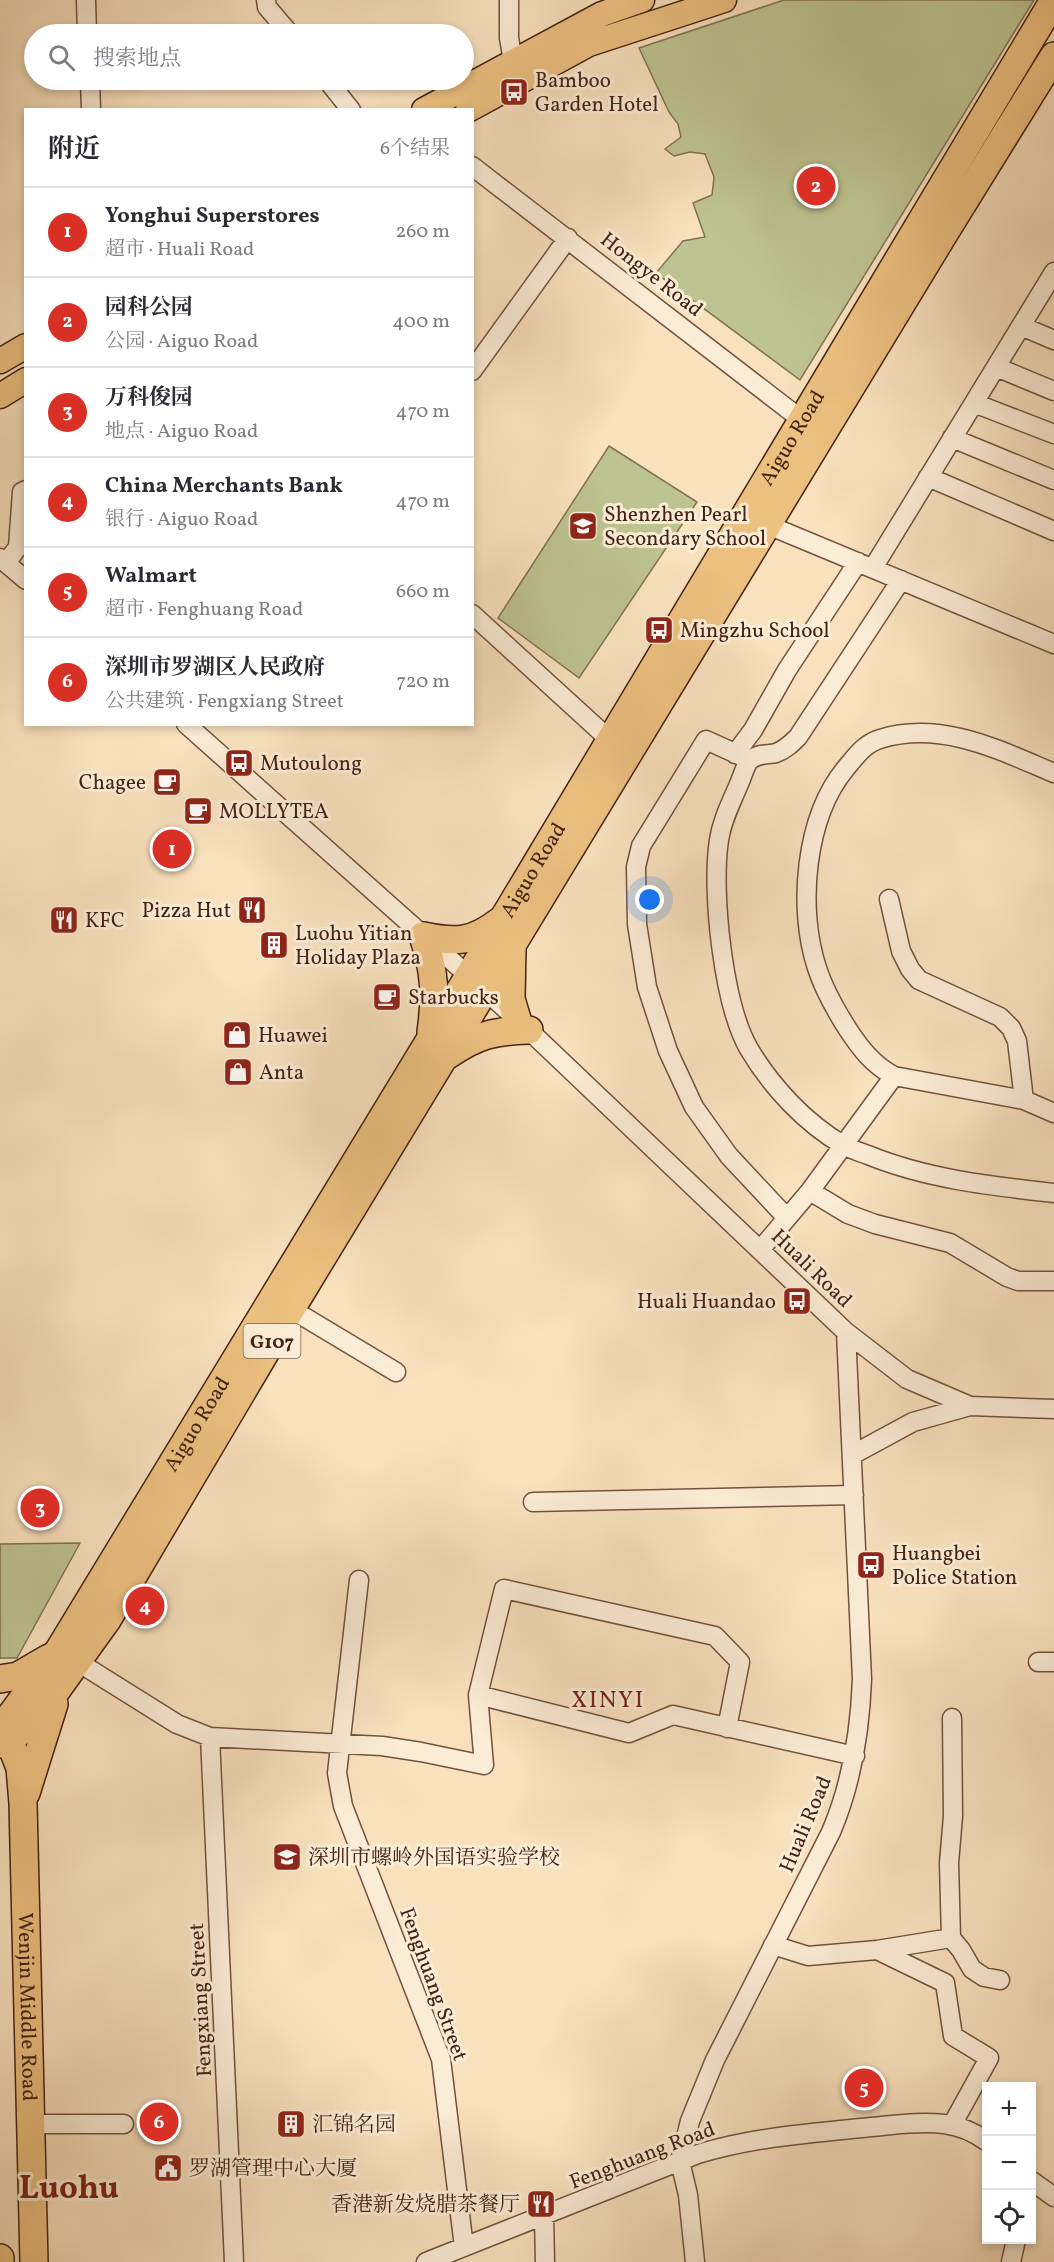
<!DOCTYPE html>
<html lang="zh">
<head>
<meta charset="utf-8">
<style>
  body { margin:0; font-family:Vollkorn,"Noto Serif SC",serif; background:#f7f7f7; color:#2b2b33 }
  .controls { position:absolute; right:18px; bottom:18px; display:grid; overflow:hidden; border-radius:0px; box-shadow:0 3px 9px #0003 }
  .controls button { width:54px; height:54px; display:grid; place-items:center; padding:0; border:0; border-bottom:2px solid #e1e1e2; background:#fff; color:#2b2b33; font:30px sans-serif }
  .you { position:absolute; left:650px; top:900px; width:21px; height:21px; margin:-15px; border:4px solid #fff; border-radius:50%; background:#1a73e8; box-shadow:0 0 0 9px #1a73e833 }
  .badge { display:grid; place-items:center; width:39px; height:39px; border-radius:50%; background:#d93025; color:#fff; font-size:20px; font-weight:700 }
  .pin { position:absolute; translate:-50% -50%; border:3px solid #fff; box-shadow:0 2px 6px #0006 }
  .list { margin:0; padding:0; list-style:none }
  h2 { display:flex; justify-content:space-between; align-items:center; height:78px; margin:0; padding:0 24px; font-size:26px }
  h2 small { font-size:20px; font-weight:400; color:#7c7c81 }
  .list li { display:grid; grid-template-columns:39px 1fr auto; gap:18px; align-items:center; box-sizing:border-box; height:90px; padding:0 24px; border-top:2px solid #e1e1e2 }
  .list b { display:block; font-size:22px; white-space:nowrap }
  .list p { margin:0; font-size:20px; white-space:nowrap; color:#7c7c81 }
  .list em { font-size:20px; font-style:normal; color:#7c7c81 }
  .icon { flex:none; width:33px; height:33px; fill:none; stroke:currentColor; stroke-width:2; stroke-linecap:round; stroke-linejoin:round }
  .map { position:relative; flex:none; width:1054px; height:2262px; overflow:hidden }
  .search { position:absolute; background:#fff; box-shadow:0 3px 9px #0003; left:24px; top:24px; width:450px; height:66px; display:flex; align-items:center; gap:15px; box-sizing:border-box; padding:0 21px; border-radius:33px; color:#7c7c81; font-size:22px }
  .panel { position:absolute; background:#fff; box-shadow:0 3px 9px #0003; left:24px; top:108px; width:450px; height:618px; border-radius:0px }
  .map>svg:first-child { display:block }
  .green { fill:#bdc391; stroke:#817252; stroke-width:1.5 }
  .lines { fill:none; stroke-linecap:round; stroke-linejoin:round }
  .minor-casing { stroke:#72523e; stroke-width:21 }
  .major-casing { stroke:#452213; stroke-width:27 }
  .highway-casing { stroke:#452213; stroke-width:30 }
  .minor { stroke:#fbecd5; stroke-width:18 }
  .major { stroke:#ecc07f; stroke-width:24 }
  .highway { stroke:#ecc07f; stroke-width:27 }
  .labels { text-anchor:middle; stroke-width:6; stroke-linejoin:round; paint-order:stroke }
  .shield { fill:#fbecd5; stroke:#7c5f4d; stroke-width:1.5 }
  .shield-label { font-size:20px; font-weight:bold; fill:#452213 }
  .poi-label { font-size:21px; fill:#452213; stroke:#fbecd5; text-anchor:start }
  .street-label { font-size:21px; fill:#452213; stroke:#fbecd5 }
  .quarter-label { font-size:24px; letter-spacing:1.5px; fill:#7a1f14; stroke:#fbecd5 }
  .town-label { font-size:33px; font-weight:bold; fill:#7a1f14; stroke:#fbecd5 }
</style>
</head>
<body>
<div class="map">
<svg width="1054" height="2262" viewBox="0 0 1054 2262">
  <rect width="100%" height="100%" fill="#f9e1be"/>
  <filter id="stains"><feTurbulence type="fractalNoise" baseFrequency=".00333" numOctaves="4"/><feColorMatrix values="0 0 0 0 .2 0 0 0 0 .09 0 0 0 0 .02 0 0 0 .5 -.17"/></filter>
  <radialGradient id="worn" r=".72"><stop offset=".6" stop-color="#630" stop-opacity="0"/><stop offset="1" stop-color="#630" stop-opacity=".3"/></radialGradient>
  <path class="green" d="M784,0H1034L800,380L656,273L683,241L705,237L693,203L712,195L714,177L705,154L690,152L674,156L665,149L681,137L678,124L669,112L639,48Z
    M609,446L697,502L579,678L498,618Z
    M80,1543L17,1658H0V1544Z"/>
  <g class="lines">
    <g class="minor-casing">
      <path id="minor" d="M86,0L87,34
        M266,0L267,7L290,34
        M509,0V38L513,61
        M90,80L91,110
        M327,80L351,110
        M472,166L802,420
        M1021,326L1054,340
        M996,367L1054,391
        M472,371L568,238
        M974,403L1054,434
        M952,438L1054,480
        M928,477L1054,531
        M768,525L1054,644
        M0,558L26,580
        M6,563L18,547L22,492L26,490
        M873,568L1054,272
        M901,580L798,737C792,743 785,750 776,753C768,755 758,753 750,760C745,765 742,778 739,784C731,803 722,820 719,840C711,891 723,1004 749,1049C771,1086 805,1123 843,1145C850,1149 860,1152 868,1155C927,1179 991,1186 1054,1193
        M472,614L610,740
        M186,724L517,1019L846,1332L907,1379L970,1406
        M735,754L753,730L787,670L858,562
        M750,760L706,740L641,846L636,867L637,924L647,987L668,1051L694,1107L729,1156L787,1218
        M1054,773C999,750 941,720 880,739C864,744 856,756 846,768C805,817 797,908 817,968C824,990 835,1009 847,1028C860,1048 873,1065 894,1076L1024,1100L1054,1113
        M889,899L901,951L910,969L919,980L1000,1017L1011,1028L1017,1041L1024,1100
        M810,1191L848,1214L875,1224L950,1243L1007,1277L1018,1281H1054
        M760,1250L810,1191L894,1076
        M291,1309L396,1372
        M852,1455L913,1422L970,1406L1054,1409
        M533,1502L854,1495
        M359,1580L337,1773L343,1806L441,2059L464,2247
        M78,1662L177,1724L210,1737L382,1746L421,1752L484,1765L478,1695
        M1038,1662H1054
        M952,1718L953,1816L949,1863L951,1938L961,1950L972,1969L984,1977L1000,1980
        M727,1728L740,1662L715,1636L504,1589L478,1695L629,1733L673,1715L855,1756
        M210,1737L234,2262
        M773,1945L808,1956L877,1950L951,1938
        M877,1950L945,1983L953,2036L989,2058L952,2125
        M31,2124H124
        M1032,2181L1054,2197
        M544,2216L545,2262
        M426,2262L698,2154C754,2137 812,2133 871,2127C895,2125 920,2121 944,2124C959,2126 974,2132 986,2141
        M695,2262L688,2195L680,2161L690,2121L715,2060L831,1832C852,1783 860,1733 862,1679L846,1332
        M1011,2262L1016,2240"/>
    </g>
    <g class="major-casing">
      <path id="major" d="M424,110L602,14L642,0
        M468,110L589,44L724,0
        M0,361L26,346
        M0,396L26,380"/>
    </g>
    <g class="highway-casing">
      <g id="highway">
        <path d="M423,936C435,971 436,996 431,1032"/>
        <path d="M423,936C456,943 473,942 500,921"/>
        <path d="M512,949L511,999L517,1019"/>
        <path d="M448,1055C477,1035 494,1031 529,1030"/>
        <path d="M0,1679L18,1676L49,1658"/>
        <path id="s1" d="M4,1726L20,1768L23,1803L34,2262"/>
        <path id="s2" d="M0,1730L59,1650L481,956L1054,0"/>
        <path d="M1,1744L10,1740L23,1729L46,1705L107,1620L291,1309L942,237L1054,56"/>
        <path d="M26,1793L54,1704"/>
        <path d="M0,2258V2262"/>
      </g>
    </g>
    <use href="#minor" class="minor"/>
    <use href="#major" class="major"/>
    <use href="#highway" class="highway"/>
  </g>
  <defs>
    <g id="bus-square" transform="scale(1.5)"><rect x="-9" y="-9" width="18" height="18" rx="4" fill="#8f2418" stroke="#fbecd5"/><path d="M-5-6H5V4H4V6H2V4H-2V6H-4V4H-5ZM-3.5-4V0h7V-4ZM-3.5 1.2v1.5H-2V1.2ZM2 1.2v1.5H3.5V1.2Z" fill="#fff"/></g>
    <g id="school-square" transform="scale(1.5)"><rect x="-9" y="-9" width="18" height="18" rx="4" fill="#8f2418" stroke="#fbecd5"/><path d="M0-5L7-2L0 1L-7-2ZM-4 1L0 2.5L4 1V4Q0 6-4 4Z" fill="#fff"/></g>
    <g id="cafe-square" transform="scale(1.5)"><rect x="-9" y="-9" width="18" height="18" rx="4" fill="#8f2418" stroke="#fbecd5"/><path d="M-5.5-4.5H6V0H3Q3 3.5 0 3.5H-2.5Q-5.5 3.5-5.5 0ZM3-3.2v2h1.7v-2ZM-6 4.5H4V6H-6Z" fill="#fff"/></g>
    <g id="restaurant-square" transform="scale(1.5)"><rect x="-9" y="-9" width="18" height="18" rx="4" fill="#8f2418" stroke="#fbecd5"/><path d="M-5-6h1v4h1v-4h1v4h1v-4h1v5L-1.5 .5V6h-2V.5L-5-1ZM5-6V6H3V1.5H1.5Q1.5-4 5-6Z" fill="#fff"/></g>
    <g id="building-square" transform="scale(1.5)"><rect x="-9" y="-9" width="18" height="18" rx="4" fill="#8f2418" stroke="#fbecd5"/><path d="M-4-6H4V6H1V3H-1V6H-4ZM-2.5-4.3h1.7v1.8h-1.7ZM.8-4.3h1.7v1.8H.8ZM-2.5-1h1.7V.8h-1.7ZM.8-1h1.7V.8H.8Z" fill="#fff"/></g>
    <g id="shop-square" transform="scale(1.5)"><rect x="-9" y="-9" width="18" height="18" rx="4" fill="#8f2418" stroke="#fbecd5"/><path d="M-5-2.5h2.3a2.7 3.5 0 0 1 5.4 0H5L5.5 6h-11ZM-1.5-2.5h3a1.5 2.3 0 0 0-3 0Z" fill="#fff"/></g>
    <g id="civic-square" transform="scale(1.5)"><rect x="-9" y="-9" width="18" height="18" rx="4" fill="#8f2418" stroke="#fbecd5"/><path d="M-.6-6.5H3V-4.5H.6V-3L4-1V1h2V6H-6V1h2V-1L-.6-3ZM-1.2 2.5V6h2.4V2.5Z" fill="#fff"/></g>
  </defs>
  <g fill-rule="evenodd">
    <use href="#bus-square" x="514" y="92"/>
    <use href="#school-square" x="583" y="526"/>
    <use href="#bus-square" x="659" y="630"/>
    <use href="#bus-square" x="239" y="763"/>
    <use href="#cafe-square" x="167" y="782"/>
    <use href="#cafe-square" x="198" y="811"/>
    <use href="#restaurant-square" x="252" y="910"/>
    <use href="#restaurant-square" x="64" y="920"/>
    <use href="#building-square" x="274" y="945"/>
    <use href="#cafe-square" x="387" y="997"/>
    <use href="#shop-square" x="237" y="1035"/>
    <use href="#shop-square" x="238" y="1072"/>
    <use href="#bus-square" x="797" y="1301"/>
    <use href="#bus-square" x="871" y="1565"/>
    <use href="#school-square" x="287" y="1857"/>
    <use href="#building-square" x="291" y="2124"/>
    <use href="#civic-square" x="168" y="2168"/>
    <use href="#restaurant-square" x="541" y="2204"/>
  </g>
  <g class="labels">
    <rect class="shield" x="243.5" y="1324" width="57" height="34" rx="4.5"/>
    <g class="shield-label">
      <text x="272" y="1348">G107</text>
    </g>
    <g class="poi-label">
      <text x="535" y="87">Bamboo<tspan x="535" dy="24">Garden Hotel</tspan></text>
      <text x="604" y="521">Shenzhen Pearl<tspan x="604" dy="24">Secondary School</tspan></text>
      <text x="680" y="637">Mingzhu School</text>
      <text x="260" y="770">Mutoulong</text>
      <text x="146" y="789" text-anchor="end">Chagee</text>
      <text x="219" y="818">MOLLYTEA</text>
      <text x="231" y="917" text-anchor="end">Pizza Hut</text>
      <text x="85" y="927">KFC</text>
      <text x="295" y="940">Luohu Yitian<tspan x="295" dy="24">Holiday Plaza</tspan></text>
      <text x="408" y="1004">Starbucks</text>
      <text x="258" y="1042">Huawei</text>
      <text x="259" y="1079">Anta</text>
      <text x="776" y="1308" text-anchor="end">Huali Huandao</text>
      <text x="892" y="1560">Huangbei<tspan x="892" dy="24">Police Station</tspan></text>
      <text x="308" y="1864">深圳市螺岭外国语实验学校</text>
      <text x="312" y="2131">汇锦名园</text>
      <text x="189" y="2175">罗湖管理中心大厦</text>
      <text x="520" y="2211" text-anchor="end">香港新发烧腊茶餐厅</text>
    </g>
    <g class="street-label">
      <text transform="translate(652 274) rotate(38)" y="7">Hongye Road</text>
      <text dy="7" stroke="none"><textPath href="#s2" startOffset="1516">Aiguo Road</textPath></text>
      <text dy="7" stroke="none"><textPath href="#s2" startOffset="1012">Aiguo Road</textPath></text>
      <text transform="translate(812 1268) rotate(44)" y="7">Huali Road</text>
      <text dy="7" stroke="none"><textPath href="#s2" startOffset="364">Aiguo Road</textPath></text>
      <text transform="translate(805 1824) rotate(-67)" y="7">Huali Road</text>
      <text transform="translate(434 1984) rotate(70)" y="7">Fenghuang Street</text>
      <text transform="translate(200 2000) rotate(-93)" y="7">Fengxiang Street</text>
      <text dy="7" stroke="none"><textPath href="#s1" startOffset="284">Wenjin Middle Road</textPath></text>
      <text transform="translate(642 2155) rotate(-21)" y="7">Fenghuang Road</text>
    </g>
    <g class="quarter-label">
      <text x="608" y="1707">XINYI</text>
    </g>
    <g class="town-label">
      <text x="69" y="2198">Luohu</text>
    </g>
  </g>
  <rect width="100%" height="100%" filter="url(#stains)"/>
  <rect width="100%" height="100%" fill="url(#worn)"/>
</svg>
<div class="controls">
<button>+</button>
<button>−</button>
<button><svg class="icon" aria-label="locate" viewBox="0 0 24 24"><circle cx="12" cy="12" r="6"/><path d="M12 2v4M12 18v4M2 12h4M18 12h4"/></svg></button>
</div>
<div class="you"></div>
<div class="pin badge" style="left:172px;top:849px">1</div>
<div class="pin badge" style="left:816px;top:186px">2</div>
<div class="pin badge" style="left:40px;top:1508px">3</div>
<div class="pin badge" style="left:145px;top:1606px">4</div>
<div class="pin badge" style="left:864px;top:2088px">5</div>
<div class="pin badge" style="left:159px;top:2122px">6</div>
<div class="search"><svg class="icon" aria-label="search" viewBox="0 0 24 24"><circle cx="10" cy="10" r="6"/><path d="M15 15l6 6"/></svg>搜索地点</div>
<section class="panel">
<h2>附近<small>6个结果</small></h2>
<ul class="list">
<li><span class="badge">1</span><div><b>Yonghui Superstores</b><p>超市 · Huali Road</p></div><em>260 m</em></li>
<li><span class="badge">2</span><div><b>园科公园</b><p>公园 · Aiguo Road</p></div><em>400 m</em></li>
<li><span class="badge">3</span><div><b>万科俊园</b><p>地点 · Aiguo Road</p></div><em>470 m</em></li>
<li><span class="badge">4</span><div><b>China Merchants Bank</b><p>银行 · Aiguo Road</p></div><em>470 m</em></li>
<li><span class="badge">5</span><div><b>Walmart</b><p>超市 · Fenghuang Road</p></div><em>660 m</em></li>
<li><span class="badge">6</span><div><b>深圳市罗湖区人民政府</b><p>公共建筑 · Fengxiang Street</p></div><em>720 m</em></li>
</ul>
</section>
</div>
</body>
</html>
